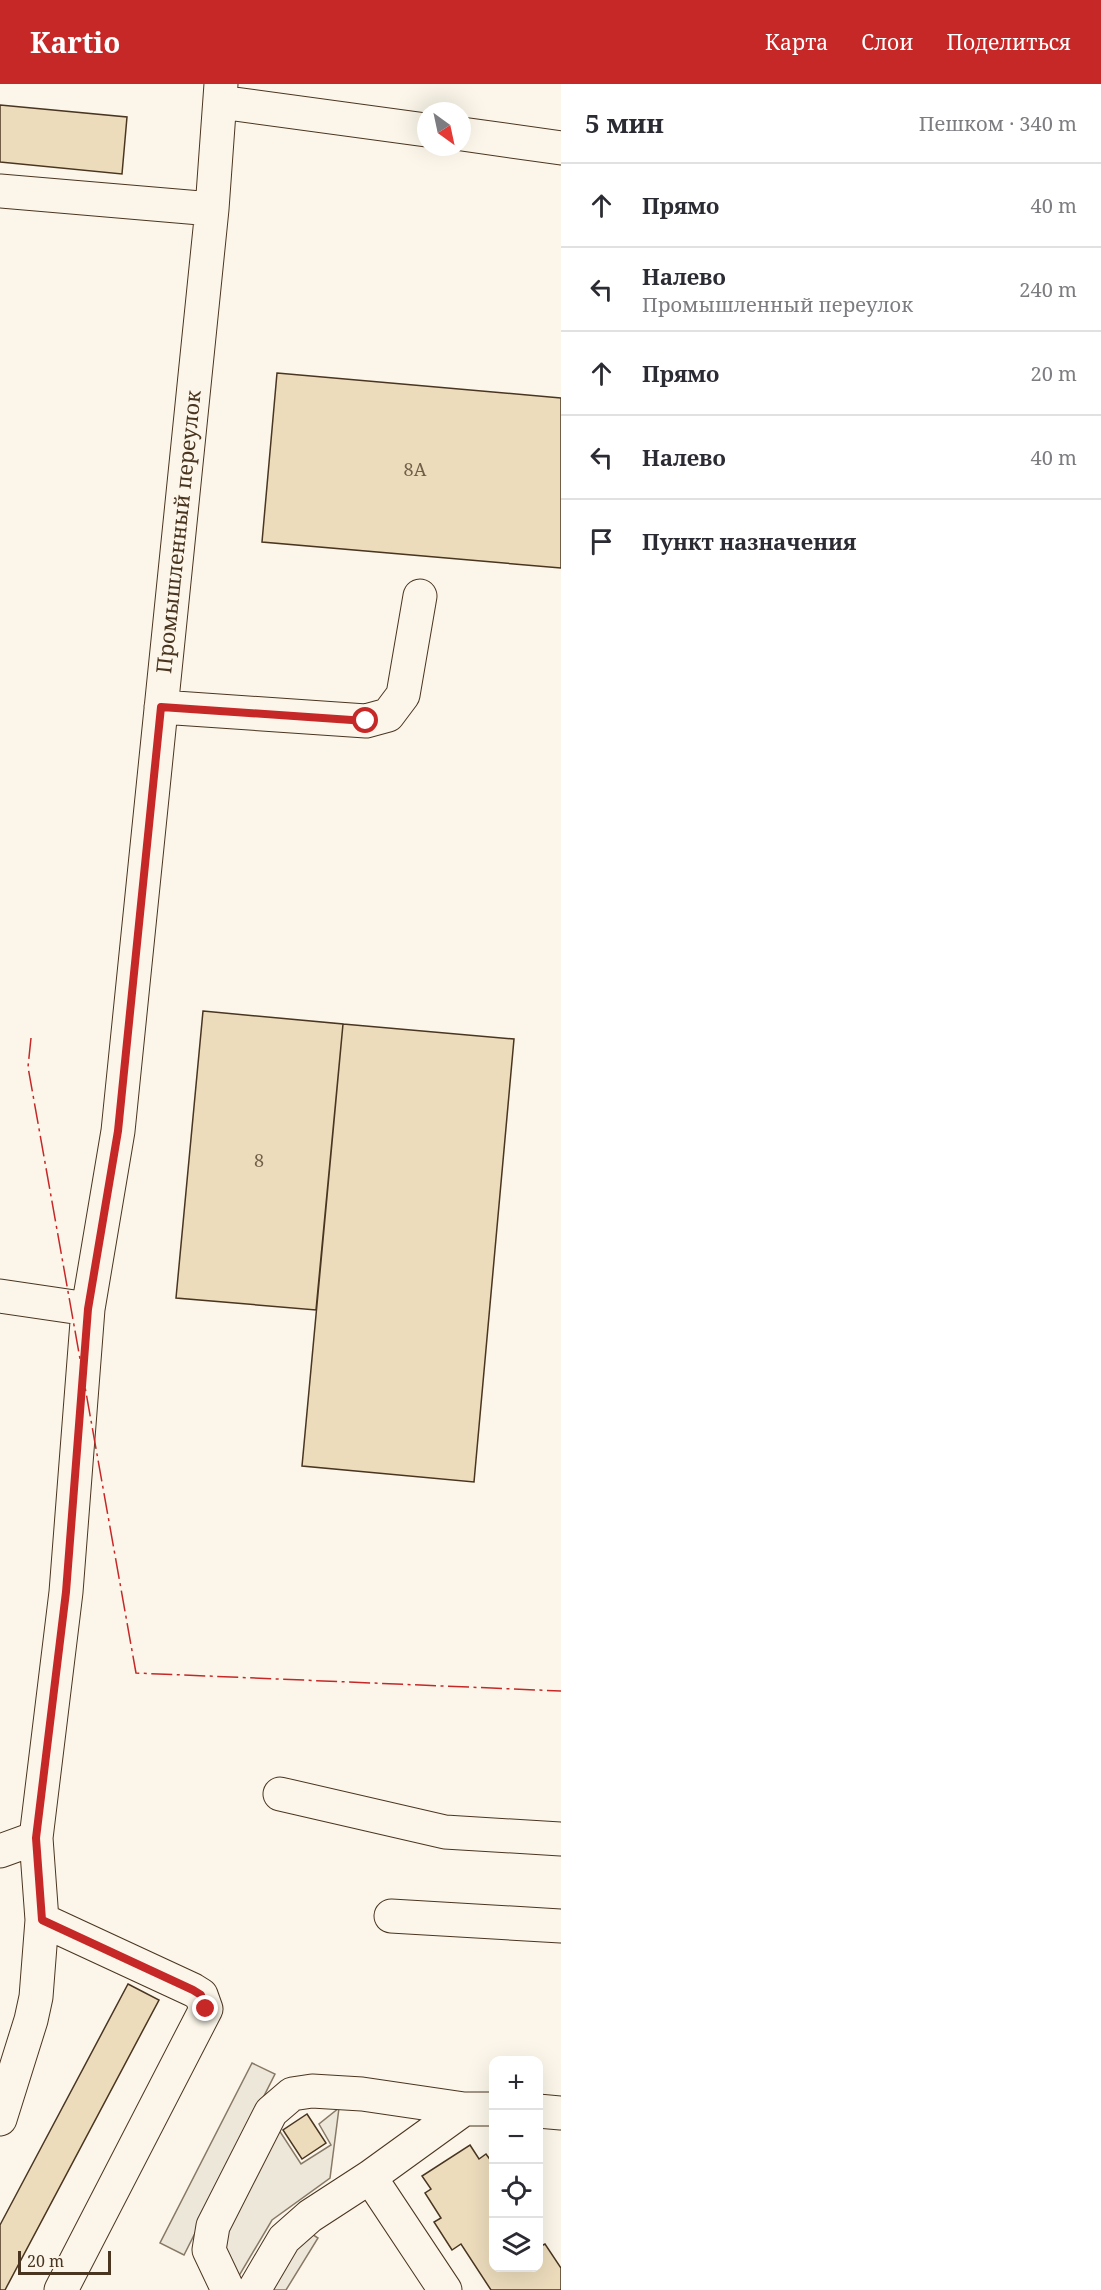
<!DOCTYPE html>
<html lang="ru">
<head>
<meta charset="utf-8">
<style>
  body { margin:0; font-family:"Noto Serif",serif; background:#f7f7f7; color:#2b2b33 }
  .controls { position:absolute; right:18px; bottom:18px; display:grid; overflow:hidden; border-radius:12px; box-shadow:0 6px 24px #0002 }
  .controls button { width:54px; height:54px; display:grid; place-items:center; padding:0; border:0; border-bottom:2px solid #e1e1e2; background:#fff; color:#2b2b33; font:30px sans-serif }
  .compass { position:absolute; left:417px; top:18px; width:54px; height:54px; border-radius:50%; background:#fff; box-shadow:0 6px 24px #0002; rotate:147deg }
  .scale { position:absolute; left:18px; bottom:15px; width:93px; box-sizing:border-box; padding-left:6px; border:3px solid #4a3520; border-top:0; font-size:16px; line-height:21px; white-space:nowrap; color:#4a3520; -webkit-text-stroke:4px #fbf6e9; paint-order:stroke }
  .stop { position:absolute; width:18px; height:18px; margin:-14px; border:4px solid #c62828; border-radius:50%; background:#fff }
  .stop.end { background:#c62828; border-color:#fff; box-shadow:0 2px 6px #0008 }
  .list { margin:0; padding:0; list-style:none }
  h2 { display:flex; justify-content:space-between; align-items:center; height:78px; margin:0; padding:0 24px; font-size:26px }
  h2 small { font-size:20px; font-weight:400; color:#7c7c81 }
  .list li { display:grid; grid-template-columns:39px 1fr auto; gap:18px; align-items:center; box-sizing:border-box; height:84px; padding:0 24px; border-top:2px solid #e1e1e2 }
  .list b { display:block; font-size:22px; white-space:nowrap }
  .list p { margin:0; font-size:20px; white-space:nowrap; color:#7c7c81 }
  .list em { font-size:20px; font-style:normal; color:#7c7c81 }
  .icon { flex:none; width:33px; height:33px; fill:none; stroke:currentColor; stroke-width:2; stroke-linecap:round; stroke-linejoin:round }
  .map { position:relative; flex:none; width:561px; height:2206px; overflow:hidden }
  header { display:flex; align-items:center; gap:36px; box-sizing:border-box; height:84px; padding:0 30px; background:#c62828; color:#fff }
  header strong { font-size:28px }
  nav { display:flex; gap:33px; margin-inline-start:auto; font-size:21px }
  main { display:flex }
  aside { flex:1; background:#fff }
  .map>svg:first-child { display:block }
  .parking { fill:#ede7d9; stroke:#887966; stroke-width:1.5 }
  .building { fill:#ecdcbc; stroke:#4a3520; stroke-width:1.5 }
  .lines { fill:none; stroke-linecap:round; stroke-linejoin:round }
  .minor-casing { stroke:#4a3520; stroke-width:35 }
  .minor { stroke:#fbf6e9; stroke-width:33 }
  .power { stroke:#c62828; stroke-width:1.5; stroke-dasharray:21 4.5 3 4.5; stroke-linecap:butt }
  .route { stroke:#c62828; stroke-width:8 }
  .labels { text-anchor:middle; stroke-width:4.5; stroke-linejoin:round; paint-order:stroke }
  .number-label { font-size:18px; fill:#725f47 }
  .street-label { font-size:21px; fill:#4a3520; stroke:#fbf6e9 }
</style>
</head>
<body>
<header>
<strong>Kartio</strong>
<nav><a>Карта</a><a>Слои</a><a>Поделиться</a></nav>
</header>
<main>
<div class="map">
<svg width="561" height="2206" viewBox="0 0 561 2206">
  <rect width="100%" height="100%" fill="#fbf6e9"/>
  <path class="parking" d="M252,1979L275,1990L184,2171L160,2159Z
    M339,2024L330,2094L272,2136L233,2202L222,2166L228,2142L279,2046L301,2080L331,2061L319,2040Z
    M301,2143L318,2154L286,2206H261Z"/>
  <path class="building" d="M0,21L127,33L122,90L0,78Z
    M277,289L561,314V484L262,458Z
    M203,927L343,940L316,1226L176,1214Z
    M343,940L514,955L474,1398L302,1382Z
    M128,1900L159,1916L5,2206H0V2141Z
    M307,2030L326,2059L302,2075L283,2046Z
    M470,2061L479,2075L486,2070L494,2081V2184H538V2162L539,2163L545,2160L561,2184V2206H491L461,2160L452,2166L434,2138L441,2134L425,2109L431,2105L422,2092Z"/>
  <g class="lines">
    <g class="minor-casing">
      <path id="minor" d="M220,18L426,46
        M462,50L561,64
        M0,107L212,125
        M161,623L366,637L388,631L403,611L420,512
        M0,1212L88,1225
        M280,1710L445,1748L561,1755
        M0,1767L36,1754
        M391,1832L561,1842
        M538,2027L561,2029
        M0,2035L31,1936L36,1913L42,1836
        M370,2093L445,2206
        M61,2206L206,1925L201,1911L193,1906L42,1836L36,1754L66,1508L88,1225L118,1047L212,125L221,0
        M228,2206L209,2166L213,2142L271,2028L292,2010L312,2007L362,2010L464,2025
        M254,2206L284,2155L310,2132L370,2093L464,2025H494"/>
    </g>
    <use href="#minor" class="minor"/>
    <path class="power" d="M31,954L28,983L136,1589L561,1607"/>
  </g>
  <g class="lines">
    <path class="route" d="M206,1925L201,1911L193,1906L42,1836L36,1754L66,1508L88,1225L118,1047L161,623L366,637"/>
  </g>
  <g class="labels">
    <g class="number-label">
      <text x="415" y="392">8А</text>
      <text x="259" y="1083">8</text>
    </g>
    <g class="street-label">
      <text transform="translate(179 448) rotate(-84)" y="7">Промышленный переулок</text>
    </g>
  </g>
</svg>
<div class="controls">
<button>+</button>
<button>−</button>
<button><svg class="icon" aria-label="locate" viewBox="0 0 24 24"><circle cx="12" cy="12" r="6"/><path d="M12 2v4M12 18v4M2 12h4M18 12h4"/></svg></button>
<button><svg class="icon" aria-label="layers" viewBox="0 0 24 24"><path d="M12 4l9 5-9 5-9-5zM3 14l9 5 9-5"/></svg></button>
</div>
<svg class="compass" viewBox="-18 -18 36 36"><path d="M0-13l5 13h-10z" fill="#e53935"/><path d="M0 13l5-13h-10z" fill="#7c7c81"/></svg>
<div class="scale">20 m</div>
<div class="stop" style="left:366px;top:637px"></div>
<div class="stop end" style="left:206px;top:1925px"></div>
</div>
<aside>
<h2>5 мин<small>Пешком · 340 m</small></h2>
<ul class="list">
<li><svg class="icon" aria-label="ahead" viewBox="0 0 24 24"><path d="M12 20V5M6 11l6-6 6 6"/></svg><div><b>Прямо</b></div><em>40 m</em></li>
<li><svg class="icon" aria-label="left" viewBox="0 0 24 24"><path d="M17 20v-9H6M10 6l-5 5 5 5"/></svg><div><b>Налево</b><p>Промышленный переулок</p></div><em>240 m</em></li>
<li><svg class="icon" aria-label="ahead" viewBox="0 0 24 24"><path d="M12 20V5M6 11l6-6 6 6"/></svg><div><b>Прямо</b></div><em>20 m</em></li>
<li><svg class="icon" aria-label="left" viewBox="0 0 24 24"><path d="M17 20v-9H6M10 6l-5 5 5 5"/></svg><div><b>Налево</b></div><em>40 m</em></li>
<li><svg class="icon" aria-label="arrive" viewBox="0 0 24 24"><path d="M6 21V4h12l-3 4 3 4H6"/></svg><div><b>Пункт назначения</b></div></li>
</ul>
</aside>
</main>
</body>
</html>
